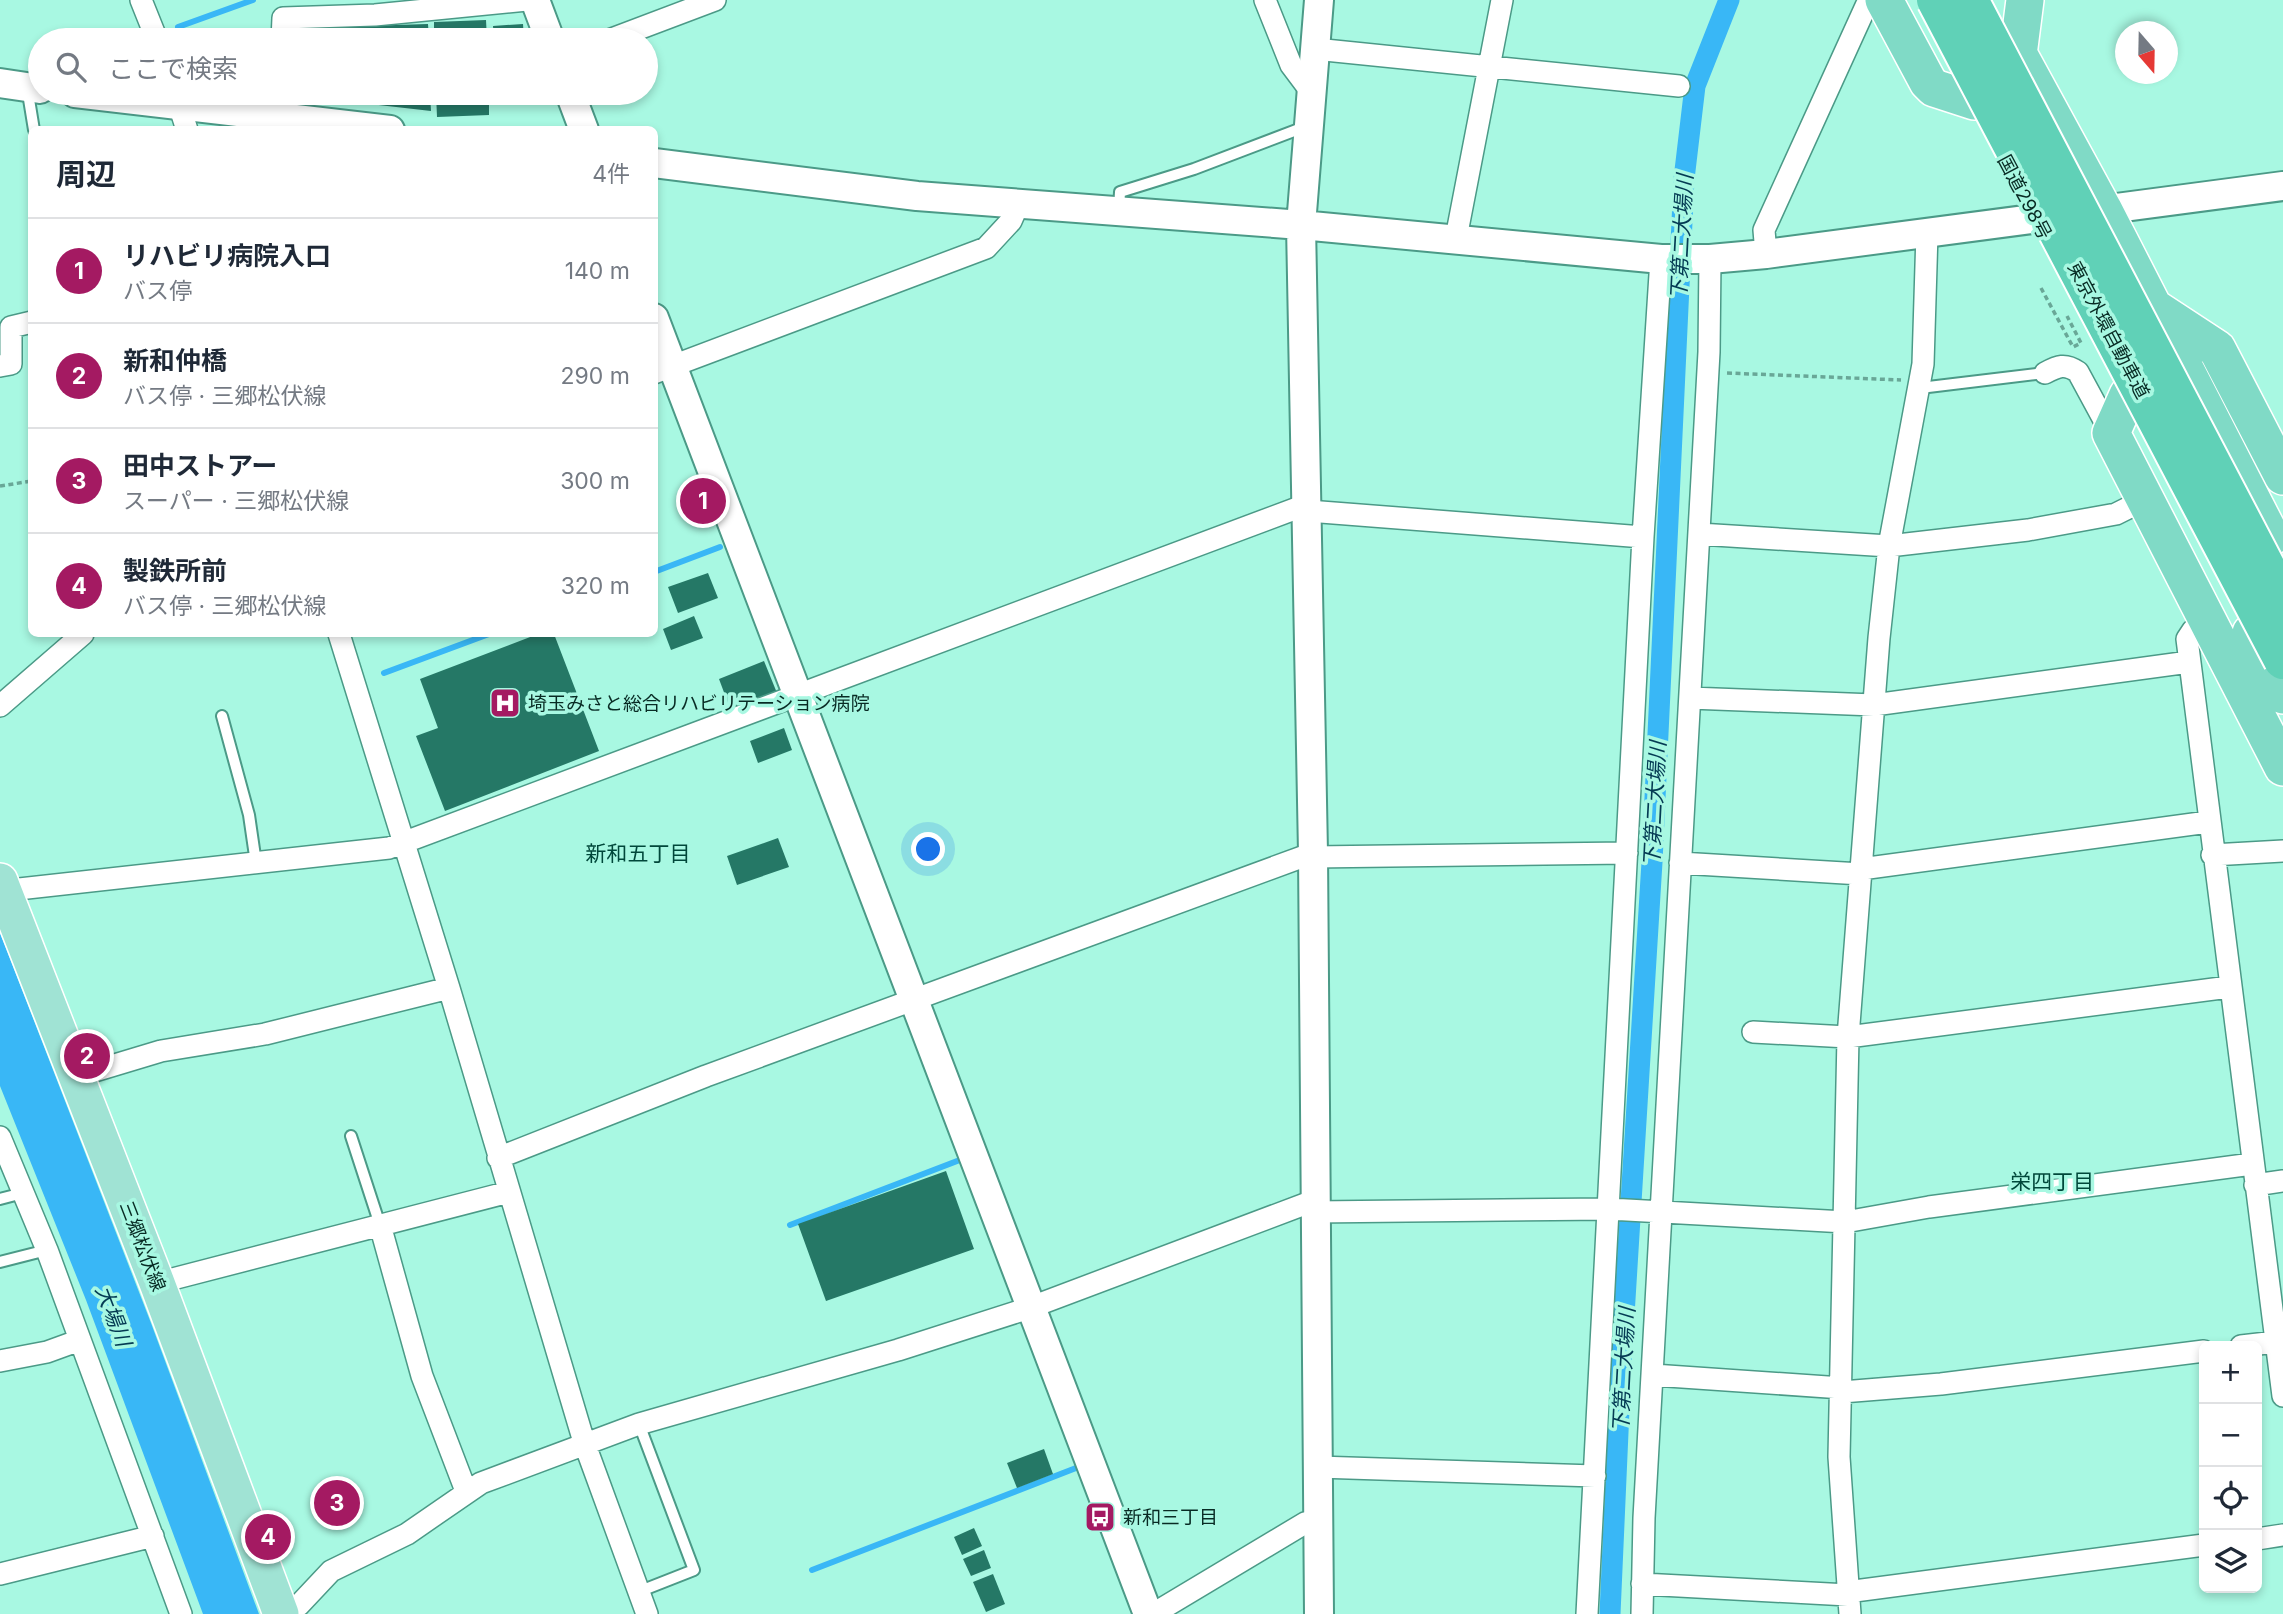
<!DOCTYPE html>
<html lang="ja">
<head>
<meta charset="utf-8">
<style>
  body { margin:0; font-family:Inter,"Noto Sans JP",sans-serif; background:#f2f2f3; color:#1f2937 }
  .controls { position:absolute; right:21px; bottom:21px; display:grid; overflow:hidden; border-radius:10px; box-shadow:0 4px 10px #0003 }
  .controls button { width:63px; height:63px; display:grid; place-items:center; padding:0; border:0; border-bottom:2px solid #e0e1e3; background:#fff; color:#1f2937; font:35px sans-serif }
  .compass { position:absolute; left:2115px; top:21px; width:63px; height:63px; border-radius:50%; background:#fff; box-shadow:0 4px 10px #0003; rotate:160deg }
  .you { position:absolute; left:929px; top:850px; width:24px; height:24px; margin:-18px; border:5px solid #fff; border-radius:50%; background:#1a73e8; box-shadow:0 0 0 10px #1a73e833 }
  .badge { display:grid; place-items:center; width:46px; height:46px; border-radius:50%; background:#a41a62; color:#fff; font-size:23px; font-weight:700 }
  .pin { position:absolute; translate:-50% -50%; border:4px solid #fff; box-shadow:0 2px 7px #0006 }
  .list { margin:0; padding:0; list-style:none }
  h2 { display:flex; justify-content:space-between; align-items:center; height:91px; margin:0; padding:0 28px; font-size:30px }
  h2 small { font-size:23px; font-weight:400; color:#747a83 }
  .list li { display:grid; grid-template-columns:46px 1fr auto; gap:21px; align-items:center; box-sizing:border-box; height:105px; padding:0 28px; border-top:2px solid #e0e1e3 }
  .list b { display:block; font-size:26px; white-space:nowrap }
  .list p { margin:0; font-size:23px; white-space:nowrap; color:#747a83 }
  .list em { font-size:23px; font-style:normal; color:#747a83 }
  .icon { flex:none; width:38px; height:38px; fill:none; stroke:currentColor; stroke-width:2; stroke-linecap:round; stroke-linejoin:round }
  .map { position:relative; flex:none; width:2283px; height:1614px; overflow:hidden }
  .search { position:absolute; background:#fff; box-shadow:0 4px 10px #0003; left:28px; top:28px; width:630px; height:77px; display:flex; align-items:center; gap:18px; box-sizing:border-box; padding:0 24px; border-radius:38px; color:#747a83; font-size:26px }
  .panel { position:absolute; background:#fff; box-shadow:0 4px 10px #0003; left:28px; top:126px; width:630px; height:511px; border-radius:10px }
  .map>svg:first-child { display:block }
  .water { fill:#39b7f6 }
  .lines { fill:none; stroke-linecap:round; stroke-linejoin:round }
  .stream { stroke:#39b7f6; stroke-width:6 }
  .canal { stroke:#39b7f6; stroke-width:21 }
  .building { fill:#257866 }
  .service-casing { stroke:#4b9a87; stroke-width:14 }
  .minor-casing { stroke:#4b9a87; stroke-width:24 }
  .tertiary-casing { stroke:#4b9a87; stroke-width:32 }
  .primary-casing { stroke:#fff; stroke-width:38 }
  .trunk-casing { stroke:#fff; stroke-width:40 }
  .path { stroke:#69a797; stroke-width:3.5; stroke-dasharray:5 3.5; stroke-linecap:butt }
  .service { stroke:#fff; stroke-width:10 }
  .minor { stroke:#fff; stroke-width:21 }
  .tertiary { stroke:#fff; stroke-width:28 }
  .primary { stroke:#a0e3d4; stroke-width:35 }
  .trunk { stroke:#80dac6; stroke-width:37 }
  .motorway-bridge-casing { stroke:#fff; stroke-width:42; stroke-linecap:butt }
  .motorway-bridge { stroke:#60d1b7; stroke-width:38 }
  .labels { text-anchor:middle; stroke-width:7; stroke-linejoin:round; paint-order:stroke }
  .street-label { font-size:19px; fill:#082b24; stroke:#a8f8e2 }
  .poi-label { font-size:19px; fill:#082b24; stroke:#a8f8e2; text-anchor:start }
  .water-label { font-size:21px; font-style:italic; fill:#043a53; stroke:#a8f8e2 }
  .neighbourhood-label { font-size:21px; fill:#00473a; stroke:#a8f8e2 }
</style>
</head>
<body>
<div class="map">
<svg width="2283" height="1614" viewBox="0 0 2283 1614">
  <rect width="100%" height="100%" fill="#a8f8e2"/>
  <path class="water" d="M0,933L151,1323L259,1614H203L86,1300L0,1086Z"/>
  <g class="lines">
    <path class="stream" d="M178,27L253,0
      M654,572L720,547
      M384,673L489,634
      M790,1225L965,1158
      M812,1570L1076,1468"/>
    <path class="canal" d="M1610,1614L1621,1364L1652,862L1684,179L1695,86L1729,0"/>
  </g>
  <path class="building" d="M486,20L487,40H434V22Z
    M428,24L429,40H298V28Z
    M523,24L524,40H494L493,26Z
    M300,93H430L431,111L300,96Z
    M436,93H489V115L437,117Z
    M708,573L718,598L678,613L668,587Z
    M694,616L703,638L671,650L663,629Z
    M538,634H554L599,751L445,811L416,736L438,728L420,679Z
    M764,661L777,693L731,711L719,679Z
    M784,728L792,750L758,763L750,741Z
    M778,838L789,867L737,885L727,856Z
    M946,1171L974,1249L826,1301L798,1224Z
    M1044,1449L1053,1474L1017,1488L1007,1463Z
    M974,1528L982,1546L962,1555L954,1537Z
    M984,1550L991,1568L971,1576L963,1559Z
    M993,1574L1005,1604L986,1612L973,1582Z"/>
  <g class="lines">
    <g class="service-casing">
      <path id="service" d="M27,87L34,130
        M1119,209L1120,192L1194,169L1307,126
        M1920,388L2045,373
        M222,716L249,815L256,863
        M351,1136L380,1225
        M0,1199L23,1193
        M0,1262L47,1250
        M638,1592L694,1570L639,1424"/>
    </g>
    <g class="minor-casing">
      <path id="minor" d="M141,0L157,40
        M1265,0L1291,65L1312,93
        M282,40L283,18L375,15L527,0
        M609,40L715,0
        M1315,49L1679,86
        M176,95L187,130
        M281,115V93
        M1456,238L1502,0
        M1766,254L1764,230L1866,6L1877,0
        M0,366L11,364V327L32,322
        M654,373L986,248L1011,221L1018,205
        M2045,373C2058,366 2065,363 2078,372L2111,433
        M1308,511L1643,537
        M1699,534L1889,546L2028,530L2116,514L2144,500
        M2208,623L2193,630L2187,639L2283,1396
        M339,634L449,988L584,1442L647,1614
        M1690,698L1874,705L2189,662
        M0,706L83,634
        M2212,855L2283,851
        M1313,857L1627,853
        M1680,863L1861,874
        M1861,869L2208,822
        M0,891L389,848L1308,504
        M1753,1032L1848,1037L2229,987
        M78,1076L161,1051L265,1034L449,988
        M0,1137L47,1250L181,1614
        M498,1158L706,1076L1313,853
        M2255,1185L2283,1181
        M1313,1212L1609,1209L1845,1222L1929,1207L2252,1164
        M380,1225L422,1376L466,1491
        M157,1283L509,1192
        M2241,1346L2276,1342
        M0,1361L47,1352L80,1340
        M1653,1375L1842,1388
        M1842,1392L1941,1384L2204,1351
        M1318,1467L1595,1476
        M2257,1539L2283,1535
        M0,1574L153,1536
        M1642,1584L1848,1595
        M1847,1592L2204,1545
        M280,1611L299,1605L331,1571L407,1534L481,1483L639,1424L898,1350L1029,1308L1313,1201
        M1153,1614L1305,1523L1318,1520
        M1587,1614L1643,537L1661,259
        M1642,1614L1644,1518L1709,352L1710,259
        M1850,1614L1839,1457L1848,1037L1879,638L1889,546L1923,364L1927,233"/>
    </g>
    <g class="tertiary-casing">
      <path id="tertiary" d="M535,0L550,40
        M1319,0L1301,225L1313,853L1319,1614
        M0,83L40,89
        M75,93L390,130
        M570,93L584,130
        M654,163L917,196L1301,225L1661,259H1710L1766,254L2283,186
        M654,318L1148,1614"/>
    </g>
    <g class="primary-casing">
      <path id="primary" d="M0,881L157,1283L281,1614"/>
    </g>
    <g class="trunk-casing">
      <path id="trunk" d="M1884,0L1928,82L1934,88L1974,101
        M2018,55L2025,0
        M2019,55L2103,209L2271,537
        M2156,309L2217,349L2283,476
        M2128,395L2111,433L2283,767
        M2251,633L2283,695"/>
    </g>
    <path class="path" d="M2041,288L2073,347L2081,343L2067,316
      M1727,373L1901,380
      M0,486L32,481"/>
    <use href="#service" class="service"/>
    <use href="#minor" class="minor"/>
    <use href="#tertiary" class="tertiary"/>
    <use href="#primary" class="primary"/>
    <use href="#trunk" class="trunk"/>
    <g class="motorway-bridge-casing">
      <path id="motorway-bridge" d="M1936,0L2283,660
        M1969,0L2283,600"/>
    </g>
    <use href="#motorway-bridge" class="motorway-bridge"/>
  </g>
  <defs>
    <g id="hospital-square" transform="scale(1.575)"><rect x="-9" y="-9" width="18" height="18" rx="4" fill="#a41a62" stroke="#a8f8e2"/><path d="M-5-5h3v3.5h4V-5h3V5h-3V1.5h-4V5h-3Z" fill="#fff"/></g>
    <g id="bus-square" transform="scale(1.575)"><rect x="-9" y="-9" width="18" height="18" rx="4" fill="#a41a62" stroke="#a8f8e2"/><path d="M-5-6H5V4H4V6H2V4H-2V6H-4V4H-5ZM-3.5-4V0h7V-4ZM-3.5 1.2v1.5H-2V1.2ZM2 1.2v1.5H3.5V1.2Z" fill="#fff"/></g>
  </defs>
  <g fill-rule="evenodd">
    <use href="#hospital-square" x="505" y="703"/>
    <use href="#bus-square" x="1100" y="1517"/>
  </g>
  <g class="labels">
    <g class="street-label">
      <text transform="translate(2025 197) rotate(62)" y="7">国道298号</text>
      <text transform="translate(2109 330) rotate(62)" y="7">東京外環自動車道</text>
      <text transform="translate(143 1246) rotate(69)" y="7">三郷松伏線</text>
    </g>
    <g class="poi-label">
      <text x="528" y="710">埼玉みさと総合リハビリテーション病院</text>
      <text x="1123" y="1524">新和三丁目</text>
    </g>
    <g class="water-label">
      <text transform="translate(1682 237) rotate(-87)" y="7">下第二大場川</text>
      <text transform="translate(1655 804) rotate(-87)" y="7">下第二大場川</text>
      <text transform="translate(113 1316) rotate(69)" y="7">大場川</text>
      <text transform="translate(1624 1370) rotate(-87)" y="7">下第二大場川</text>
    </g>
    <g class="neighbourhood-label">
      <text x="638" y="861">新和五丁目</text>
      <text x="2052" y="1189">栄四丁目</text>
    </g>
  </g>
</svg>
<div class="controls">
<button>+</button>
<button>−</button>
<button><svg class="icon" aria-label="locate" viewBox="0 0 24 24"><circle cx="12" cy="12" r="6"/><path d="M12 2v4M12 18v4M2 12h4M18 12h4"/></svg></button>
<button><svg class="icon" aria-label="layers" viewBox="0 0 24 24"><path d="M12 4l9 5-9 5-9-5zM3 14l9 5 9-5"/></svg></button>
</div>
<svg class="compass" viewBox="-18 -18 36 36"><path d="M0-13l5 13h-10z" fill="#e53935"/><path d="M0 13l5-13h-10z" fill="#747a83"/></svg>
<div class="you"></div>
<div class="pin badge" style="left:703px;top:501px">1</div>
<div class="pin badge" style="left:87px;top:1056px">2</div>
<div class="pin badge" style="left:337px;top:1503px">3</div>
<div class="pin badge" style="left:268px;top:1537px">4</div>
<div class="search"><svg class="icon" aria-label="search" viewBox="0 0 24 24"><circle cx="10" cy="10" r="6"/><path d="M15 15l6 6"/></svg>ここで検索</div>
<section class="panel">
<h2>周辺<small>4件</small></h2>
<ul class="list">
<li><span class="badge">1</span><div><b>リハビリ病院入口</b><p>バス停</p></div><em>140 m</em></li>
<li><span class="badge">2</span><div><b>新和仲橋</b><p>バス停 · 三郷松伏線</p></div><em>290 m</em></li>
<li><span class="badge">3</span><div><b>田中ストアー</b><p>スーパー · 三郷松伏線</p></div><em>300 m</em></li>
<li><span class="badge">4</span><div><b>製鉄所前</b><p>バス停 · 三郷松伏線</p></div><em>320 m</em></li>
</ul>
</section>
</div>
</body>
</html>
